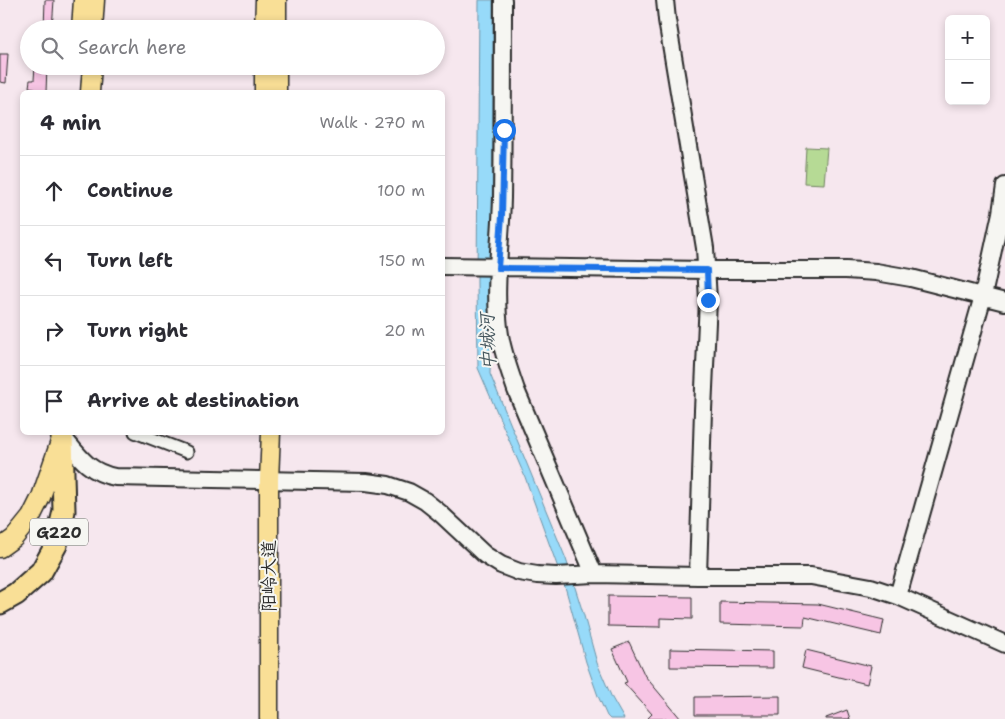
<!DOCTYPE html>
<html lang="en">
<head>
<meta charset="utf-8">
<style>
  body { margin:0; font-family:"Shantell Sans","LXGW WenKai TC",sans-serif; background:#f2f2f3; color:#2b2b33 }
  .controls { position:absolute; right:15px; top:15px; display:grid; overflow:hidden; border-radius:8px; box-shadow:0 2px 8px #0003 }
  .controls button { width:45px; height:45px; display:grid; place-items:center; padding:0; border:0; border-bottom:1px solid #e1e1e2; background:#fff; color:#2b2b33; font:25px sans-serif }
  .stop { position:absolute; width:15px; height:15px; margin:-11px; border:4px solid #1a73e8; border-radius:50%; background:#fff }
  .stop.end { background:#1a73e8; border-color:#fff; box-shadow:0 1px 5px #0008 }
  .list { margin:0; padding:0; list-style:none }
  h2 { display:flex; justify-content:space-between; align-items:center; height:65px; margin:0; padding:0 20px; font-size:21px }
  h2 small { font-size:16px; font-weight:400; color:#7c7c81 }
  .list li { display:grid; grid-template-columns:32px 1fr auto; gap:15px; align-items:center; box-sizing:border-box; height:70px; padding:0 20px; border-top:1px solid #e1e1e2 }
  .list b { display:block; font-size:19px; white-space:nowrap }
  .list em { font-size:16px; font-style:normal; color:#7c7c81 }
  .icon { flex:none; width:28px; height:28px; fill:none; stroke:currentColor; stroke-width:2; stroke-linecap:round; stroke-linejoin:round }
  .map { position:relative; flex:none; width:1005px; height:719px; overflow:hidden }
  .search { position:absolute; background:#fff; box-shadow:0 2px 8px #0003; left:20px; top:20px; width:425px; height:55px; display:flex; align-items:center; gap:12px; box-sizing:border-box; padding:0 18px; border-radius:28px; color:#7c7c81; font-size:19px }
  .panel { position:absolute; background:#fff; box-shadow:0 2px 8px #0003; left:20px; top:90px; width:425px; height:345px; border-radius:8px }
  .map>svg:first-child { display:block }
  .green { fill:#b6da95; stroke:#708260 }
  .water { fill:#97daf9; stroke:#6c94a7 }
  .building { fill:#f7c5e4; stroke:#2b2b2b }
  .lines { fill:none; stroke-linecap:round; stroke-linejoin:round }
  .street-casing { stroke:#2b2b2b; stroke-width:15 }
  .secondary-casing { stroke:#2b2b2b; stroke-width:20 }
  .primary-casing { stroke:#2b2b2b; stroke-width:21 }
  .highway-casing { stroke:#2b2b2b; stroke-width:25 }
  .street { stroke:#f6f6f2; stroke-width:11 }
  .secondary { stroke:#f6f6f2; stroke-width:16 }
  .primary { stroke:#f9df96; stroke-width:18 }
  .highway { stroke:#f9df96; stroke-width:21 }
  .route { stroke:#1a73e8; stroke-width:6 }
  .labels { text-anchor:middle; stroke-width:4; stroke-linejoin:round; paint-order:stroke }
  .shield { fill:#f6f6f2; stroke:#686867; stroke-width:1 }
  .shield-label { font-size:16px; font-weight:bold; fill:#2b2b2b }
  .street-label { font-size:18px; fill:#2b2b2b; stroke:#f6f6f2 }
  .water-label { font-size:19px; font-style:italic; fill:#46575e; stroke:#f6f6f2 }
</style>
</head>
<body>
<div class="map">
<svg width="1005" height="719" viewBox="0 0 1005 719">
  <rect width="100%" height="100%" fill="#f6e7ee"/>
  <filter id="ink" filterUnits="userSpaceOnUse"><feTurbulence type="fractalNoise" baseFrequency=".02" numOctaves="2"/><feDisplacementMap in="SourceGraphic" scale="10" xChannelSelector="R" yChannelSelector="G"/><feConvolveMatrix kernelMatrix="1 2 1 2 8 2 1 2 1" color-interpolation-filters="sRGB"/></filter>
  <g filter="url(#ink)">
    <path class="green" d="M806,147L827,148L824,184L804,183Z"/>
    <path class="water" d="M479,0H493L492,282L490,374L566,559L584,616L597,663L612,698L624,719H610L607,716L598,696L586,662L566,590L525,477L478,368L477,282Z"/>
    <path class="building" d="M45,0H54L52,29H44Z
      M0,54H8L6,83L0,82Z
      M35,66H47L46,92H33L34,88L29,87L30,80H34Z
      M608,596L692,597V619L660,618V627L608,626Z
      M720,602L818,604L884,620L881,635L805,617L804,626L720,624Z
      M629,642L645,676L681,719H647L652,714L624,683L627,682L612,649Z
      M670,649L773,651V668L670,667Z
      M806,650L871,666L867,684L802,668Z
      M780,696V715H695V697Z
      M847,710L850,719H826V718Z"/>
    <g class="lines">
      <g class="street-casing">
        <path id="street" d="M135,432L187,452"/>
      </g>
      <g class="secondary-casing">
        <path id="secondary" d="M503,0C503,66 503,132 502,198C501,244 493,290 500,335C503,354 510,372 516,390L594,574
          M665,0L667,20L705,248L708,300L703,410L698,576
          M442,266L707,270H846L876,272L911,278L1005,302
          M62,436C78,455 88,472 115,477L366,482L388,485L409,492L425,501L440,513L485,555L501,565L519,572L537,575L556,576L594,574L698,576H811L871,587L898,596L1005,644
          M898,596L983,296L1001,213L1005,186"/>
      </g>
      <g class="primary-casing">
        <path id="primary" d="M277,0V29
          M81,29L83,0
          M93,29L95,0
          M264,29L265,0
          M277,66V92
          M90,92L92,66
          M264,92V66
          M0,548L14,538L31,517L41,497L60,442
          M269,719V480L271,432"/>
      </g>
      <g class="highway-casing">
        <path id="highway" d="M0,603L16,594L41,572L56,545L64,511L62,436"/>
      </g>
      <use href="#street" class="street"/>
      <use href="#secondary" class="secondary"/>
      <use href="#primary" class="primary"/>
      <use href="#highway" class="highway"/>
    </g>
  </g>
  <g class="lines" filter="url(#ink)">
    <path class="route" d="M504,130L502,216L498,268L707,270L708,300"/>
  </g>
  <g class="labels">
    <rect class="shield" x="30" y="518.5" width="58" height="27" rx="4"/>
    <g class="shield-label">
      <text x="59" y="538">G220</text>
    </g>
    <g class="street-label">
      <text transform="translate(269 576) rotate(-90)" y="6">阳岭大道</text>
    </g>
    <g class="water-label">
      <text transform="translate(487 342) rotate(-92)" y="7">中城河</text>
    </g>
  </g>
</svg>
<div class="controls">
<button>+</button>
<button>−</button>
</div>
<div class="stop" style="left:504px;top:130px"></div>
<div class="stop end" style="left:708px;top:300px"></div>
<div class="search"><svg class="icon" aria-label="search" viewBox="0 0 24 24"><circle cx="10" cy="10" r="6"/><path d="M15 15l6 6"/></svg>Search here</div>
<section class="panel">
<h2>4 min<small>Walk · 270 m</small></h2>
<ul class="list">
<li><svg class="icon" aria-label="ahead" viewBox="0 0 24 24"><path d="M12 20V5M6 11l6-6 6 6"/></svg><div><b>Continue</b></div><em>100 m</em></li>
<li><svg class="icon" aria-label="left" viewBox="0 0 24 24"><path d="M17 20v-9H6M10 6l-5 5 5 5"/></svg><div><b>Turn left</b></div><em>150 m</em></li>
<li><svg class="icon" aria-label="right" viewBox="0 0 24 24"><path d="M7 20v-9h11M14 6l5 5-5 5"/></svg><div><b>Turn right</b></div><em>20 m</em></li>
<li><svg class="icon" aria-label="arrive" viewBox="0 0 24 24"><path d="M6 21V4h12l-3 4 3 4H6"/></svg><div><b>Arrive at destination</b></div></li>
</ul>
</section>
</div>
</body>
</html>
